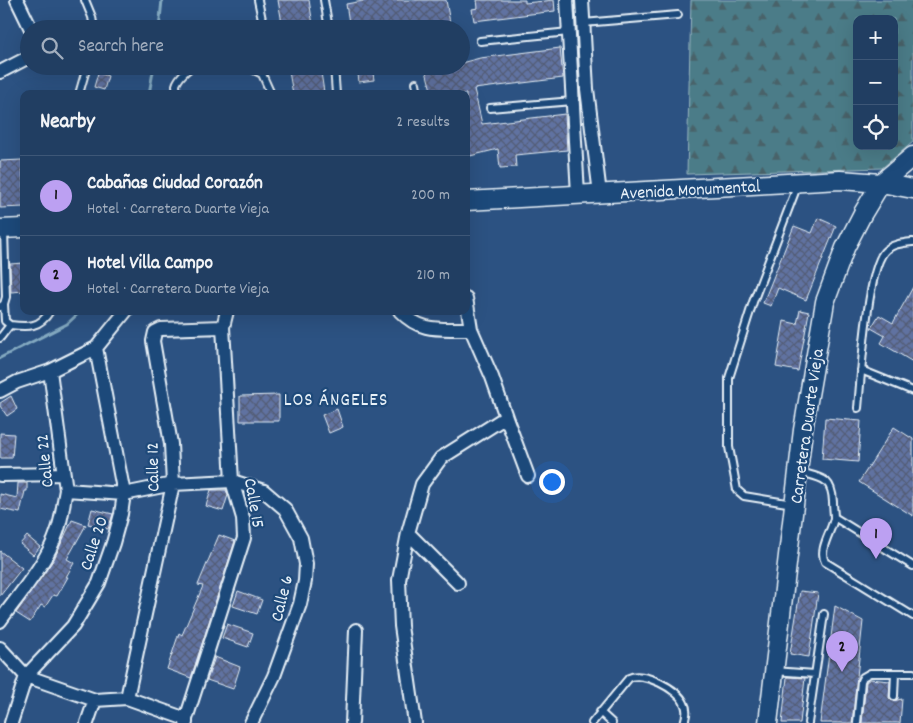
<!DOCTYPE html>
<html lang="en">
<head>
<meta charset="utf-8">
<style>
  body { margin:0; font-family:Dekko,sans-serif; background:#294568; color:#f1f3f6 }
  .controls { position:absolute; right:15px; top:15px; display:grid; overflow:hidden; border-radius:10px; box-shadow:0 5px 20px #0002 }
  .controls button { width:45px; height:45px; display:grid; place-items:center; padding:0; border:0; border-bottom:1px solid #3e5777; background:#213e62; color:#f1f3f6; font:25px sans-serif }
  .you { position:absolute; left:551px; top:481px; width:18px; height:18px; margin:-12px; border:4px solid #fff; border-radius:50%; background:#1a73e8; box-shadow:0 0 0 8px #1a73e833 }
  .badge { display:grid; place-items:center; width:32px; height:32px; border-radius:50%; background:#bca0f2; color:#111; font-size:16px; font-weight:700 }
  .pin { position:absolute; translate:-50% -41px; filter:drop-shadow(0 1px 2px #0008) }
  .pin::after { content:''; position:absolute; top:26px; width:18px; height:15px; background:inherit; clip-path:polygon(0 0,100% 0,50% 100%) }
  .list { margin:0; padding:0; list-style:none }
  h2 { display:flex; justify-content:space-between; align-items:center; height:65px; margin:0; padding:0 20px; font-size:21px }
  h2 small { font-size:16px; font-weight:400; color:#a2aebe }
  .list li { display:grid; grid-template-columns:32px 1fr auto; gap:15px; align-items:center; box-sizing:border-box; height:80px; padding:0 20px; border-top:1px solid #3e5777 }
  .list b { display:block; font-size:19px; white-space:nowrap }
  .list p { margin:0; font-size:16px; white-space:nowrap; color:#a2aebe }
  .list em { font-size:16px; font-style:normal; color:#a2aebe }
  .icon { flex:none; width:28px; height:28px; fill:none; stroke:currentColor; stroke-width:2; stroke-linecap:round; stroke-linejoin:round }
  .map { position:relative; flex:none; width:913px; height:723px; overflow:hidden }
  .search { position:absolute; background:#213e62; box-shadow:0 5px 20px #0002; left:20px; top:20px; width:450px; height:55px; display:flex; align-items:center; gap:12px; box-sizing:border-box; padding:0 18px; border-radius:28px; color:#a2aebe; font-size:19px }
  .panel { position:absolute; background:#213e62; box-shadow:0 5px 20px #0002; left:20px; top:90px; width:450px; height:225px; border-radius:10px }
  .map>svg:first-child { display:block }
  .forest { fill:url(#forest-firs); stroke:#9ab6c0; fill-rule:evenodd }
  .lines { fill:none; stroke-linecap:round; stroke-linejoin:round }
  .stream { stroke:#84aac1; stroke-width:3 }
  .building { fill:url(#building-cross-hatch); stroke:#e8f1f8 }
  .lane-casing { stroke:#e8f1f8; stroke-width:10 }
  .street-casing { stroke:#e8f1f8; stroke-width:16 }
  .secondary-casing { stroke:#e8f1f8; stroke-width:21 }
  .lane { stroke:#1f4a7a; stroke-width:6 }
  .street { stroke:#1f4a7a; stroke-width:12 }
  .secondary { stroke:#1f4a7a; stroke-width:18 }
  .labels { text-anchor:middle; stroke-width:4.5; stroke-linejoin:round; paint-order:stroke }
  .street-label { font-size:18px; fill:#e8f1f8; stroke:#1f4a7a }
  .neighbourhood-label { font-size:19px; letter-spacing:1px; fill:#e8f1f8; stroke:#1f4a7a }
</style>
</head>
<body>
<div class="map">
<svg width="913" height="723" viewBox="0 0 913 723">
  <defs>
    <pattern id="forest-firs" width="22" height="20" patternUnits="userSpaceOnUse" patternTransform="scale(1.25)"><rect width="22" height="20" fill="#4b7c88"/><path d="M5 1l3.5 6h-7zM16 11l3.5 6h-7z" fill="#486269"/></pattern>
    <pattern id="building-cross-hatch" width="8" height="8" patternUnits="userSpaceOnUse" patternTransform="scale(1.25)"><rect width="8" height="8" fill="#6072a1"/><path d="M0 0l8 8M0 8l8-8" fill="none" stroke="#535d76"/></pattern>
  </defs>
  <rect width="100%" height="100%" fill="#2c5282"/>
  <filter id="ink" filterUnits="userSpaceOnUse"><feTurbulence type="fractalNoise" baseFrequency=".02" numOctaves="2"/><feDisplacementMap in="SourceGraphic" scale="10" xChannelSelector="R" yChannelSelector="G"/><feConvolveMatrix kernelMatrix="1 2 1 2 8 2 1 2 1" color-interpolation-filters="sRGB"/></filter>
  <g filter="url(#ink)">
    <path class="forest" d="M691,0H913V142L882,168L687,174ZM857,19H894V146H857Z"/>
    <g class="lines">
      <path class="stream" d="M159,29L162,0
        M149,94L154,66
        M0,358L67,324L81,311"/>
    </g>
    <path class="building" d="M278,0H309L313,25L283,29Z
      M363,0H446L451,29H350L346,4L363,1Z
      M477,0H525V3L554,0L555,11L474,21L472,9L478,8Z
      M560,48L563,78L474,89L482,124L565,114L567,150L515,155L516,167L500,168L498,149L466,157V94H432L426,71L446,66H461V63L480,58Z
      M288,66H320L324,92L293,94Z
      M357,66H372L374,80L359,82Z
      M98,73L108,76L104,90L94,87Z
      M22,160L24,207L0,208V161Z
      M818,218L836,226L806,300L778,288L771,306L763,303L794,226L812,233Z
      M24,263V291L11,292L10,264Z
      M913,287V362L881,343L885,336L871,328L879,315L893,323Z
      M800,310L809,312L798,371L776,367L784,321L797,324Z
      M279,395V421H240V396Z
      M11,396L17,409L7,416L0,406V403Z
      M337,409L343,427L329,433L322,415Z
      M825,418L861,421L858,462L822,459Z
      M894,427L913,439V516L859,482Z
      M0,433L14,434L12,458H0Z
      M18,483H27V491H25L20,513L0,509V494L17,498Z
      M211,490H226L228,495L223,511L206,506Z
      M92,509L113,514L108,529L88,524Z
      M72,520L86,525L67,559L74,563L66,577H68L57,596L53,595L45,607L41,605L30,622L16,613L54,559Z
      M219,535L235,541L191,678L167,669L179,633L182,635L203,586L198,585Z
      M27,536L40,547L33,555L20,544Z
      M0,551L22,568L0,596Z
      M238,591L262,600L257,614L233,606Z
      M800,591L818,593L809,657L790,654Z
      M835,606L863,621L852,723H820Z
      M227,624L253,633L248,647L222,638Z
      M215,657L240,667L233,689L207,680Z
      M787,677L805,678L800,723H782Z
      M870,679L890,681L889,698L893,701L902,699L900,723H862L866,682Z"/>
    <g class="lines">
      <g class="lane-casing">
        <path id="lane" d="M85,0L92,17L94,29
          M258,0L264,29
          M324,0L329,29
          M583,23L678,15
          M480,41L569,32
          M246,66L262,74L271,94
          M334,66L336,94
          M416,83L418,94
          M79,94L87,66
          M177,94C177,92 176,86 176,85C178,78 188,68 194,66
          M490,108L573,101
          M4,304L5,321L10,325C28,327 40,328 50,311
          M0,307L4,304L6,297L4,230
          M0,338L10,325
          M861,370L913,391
          M858,408C861,377 867,272 884,252C891,244 903,243 913,242
          M800,472C821,478 832,477 833,502C833,507 834,513 834,518C832,531 818,549 825,562L913,616
          M793,504L744,496L737,490L729,447V378L753,302L798,184
          M834,517L913,566
          M774,671L815,674
          M894,696L895,673
          M600,712L612,723
          M592,723L629,678C643,671 678,689 684,703C688,710 686,716 684,723
          M808,723L824,614
          M857,723L861,681L863,677L870,673H913"/>
      </g>
      <g class="street-casing">
        <path id="street" d="M17,0L31,29
          M567,0L578,194
          M582,0L587,89L600,194
          M0,72L29,57
          M400,311C422,334 442,328 471,329
          M0,391L17,382L50,371L96,348L126,311
          M506,417L528,476
          M0,475L64,474
          M66,490L124,494L173,484L232,481L264,491L285,509L301,538L306,564L305,581L300,604L274,676L251,723
          M408,533L458,583
          M0,621C18,596 48,561 57,532C62,519 63,504 66,490L50,371
          M0,648L26,676L95,700L127,698L186,719
          M127,698L173,484L171,444L153,341L155,332L161,329L223,327
          M11,723L26,676L73,626L99,583L113,543L121,514L124,494L96,348
          M87,723L95,700
          M186,723V719L244,538L243,518L232,481L223,327L227,311
          M352,723L356,630
          M415,723L401,626L399,580L408,533L422,484L441,458L506,417L492,377L471,329L466,298"/>
      </g>
      <g class="secondary-casing">
        <path id="secondary" d="M466,201L840,180L881,183L913,189
          M0,229L24,228
          M768,723L803,430L825,302L845,248L863,213L881,183L913,156"/>
      </g>
      <use href="#lane" class="lane"/>
      <use href="#street" class="street"/>
      <use href="#secondary" class="secondary"/>
    </g>
  </g>
  <g class="labels">
    <g class="street-label">
      <text transform="translate(690 189) rotate(-3)" y="6">Avenida Monumental</text>
      <text transform="translate(806 426) rotate(-82)" y="6">Carretera Duarte Vieja</text>
      <text transform="translate(44 461) rotate(-96)" y="6">Calle 22</text>
      <text transform="translate(152 467) rotate(-91)" y="6">Calle 12</text>
      <text transform="translate(255 503) rotate(80)" y="6">Calle 15</text>
      <text transform="translate(93 543) rotate(-72)" y="6">Calle 20</text>
      <text transform="translate(281 598) rotate(-76)" y="6">Calle 6</text>
    </g>
    <g class="neighbourhood-label">
      <text x="336" y="405">LOS ÁNGELES</text>
    </g>
  </g>
</svg>
<div class="controls">
<button>+</button>
<button>−</button>
<button><svg class="icon" aria-label="locate" viewBox="0 0 24 24"><circle cx="12" cy="12" r="6"/><path d="M12 2v4M12 18v4M2 12h4M18 12h4"/></svg></button>
</div>
<div class="you"></div>
<div class="pin badge" style="left:876px;top:559px">1</div>
<div class="pin badge" style="left:842px;top:672px">2</div>
<div class="search"><svg class="icon" aria-label="search" viewBox="0 0 24 24"><circle cx="10" cy="10" r="6"/><path d="M15 15l6 6"/></svg>Search here</div>
<section class="panel">
<h2>Nearby<small>2 results</small></h2>
<ul class="list">
<li><span class="badge">1</span><div><b>Cabañas Ciudad Corazón</b><p>Hotel · Carretera Duarte Vieja</p></div><em>200 m</em></li>
<li><span class="badge">2</span><div><b>Hotel Villa Campo</b><p>Hotel · Carretera Duarte Vieja</p></div><em>210 m</em></li>
</ul>
</section>
</div>
</body>
</html>
